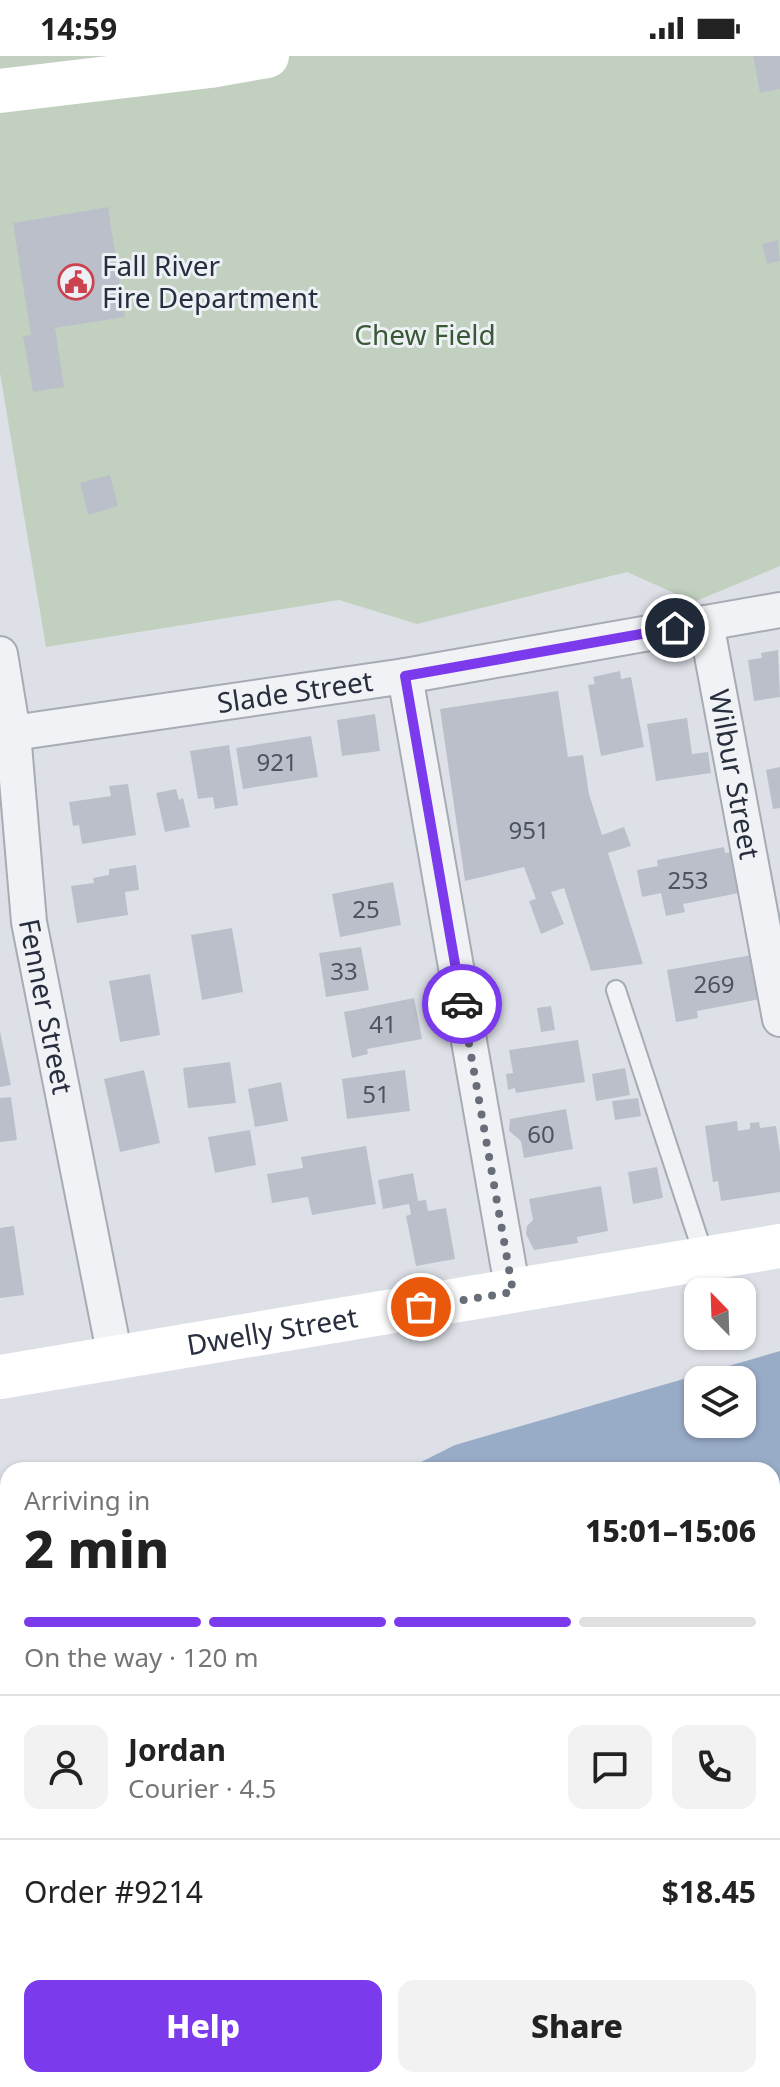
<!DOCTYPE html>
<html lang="en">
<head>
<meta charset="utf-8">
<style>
  body { margin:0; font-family:"Noto Sans",sans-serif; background:#f2f2f2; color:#222; height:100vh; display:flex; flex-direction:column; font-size:30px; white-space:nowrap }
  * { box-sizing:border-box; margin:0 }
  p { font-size:26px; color:#767676 }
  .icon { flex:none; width:44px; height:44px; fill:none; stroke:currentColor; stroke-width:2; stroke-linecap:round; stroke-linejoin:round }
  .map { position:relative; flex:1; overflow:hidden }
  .panel { position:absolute; left:0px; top:1406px; width:780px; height:626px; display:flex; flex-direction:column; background:#fff; border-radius:24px 24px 0 0; box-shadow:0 2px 6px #0004 }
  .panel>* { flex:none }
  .needle { width:52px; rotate:337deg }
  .tools { position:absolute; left:684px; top:1222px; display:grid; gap:16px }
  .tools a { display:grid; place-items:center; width:72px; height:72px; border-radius:16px; background:#fff; box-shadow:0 2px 6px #0004; font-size:40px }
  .pin { position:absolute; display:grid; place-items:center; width:68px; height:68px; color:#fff; margin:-34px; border:4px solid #fff; border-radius:50%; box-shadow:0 2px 8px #0007 }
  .courier { position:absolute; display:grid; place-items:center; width:80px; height:80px; margin:-40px; border:6px solid #7c3aed; border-radius:50%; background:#fff; color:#222; box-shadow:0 2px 10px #0007 }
  .headline em { font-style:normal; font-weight:800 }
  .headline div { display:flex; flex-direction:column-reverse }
  .headline { display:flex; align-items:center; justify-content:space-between; height:136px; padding:0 24px }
  h1 { font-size:52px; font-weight:800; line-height:60px }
  .bar { display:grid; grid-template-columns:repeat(4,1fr); gap:12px 8px; align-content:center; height:96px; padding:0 24px }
  .bar i { height:10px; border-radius:6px; background:#e0e0e0 }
  .bar .active { background:#7c3aed }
  .bar p { grid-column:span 4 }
  .line { display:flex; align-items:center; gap:20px; padding:0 24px; border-top:2px solid #e0e0e0 }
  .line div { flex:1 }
  .round { display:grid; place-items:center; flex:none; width:84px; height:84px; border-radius:16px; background:#f2f2f2 }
  .primary-button { display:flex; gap:16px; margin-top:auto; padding:16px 24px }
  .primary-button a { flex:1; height:92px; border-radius:16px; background:#7c3aed; color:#fff; font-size:32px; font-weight:800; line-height:92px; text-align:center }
  .primary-button a+a { background:#f2f2f2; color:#222 }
  .status { display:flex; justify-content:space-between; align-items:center; height:56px; padding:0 40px; background:#fff; direction:ltr }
  .status svg { height:22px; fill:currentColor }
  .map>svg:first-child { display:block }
</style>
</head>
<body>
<div class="status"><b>14:59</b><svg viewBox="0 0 49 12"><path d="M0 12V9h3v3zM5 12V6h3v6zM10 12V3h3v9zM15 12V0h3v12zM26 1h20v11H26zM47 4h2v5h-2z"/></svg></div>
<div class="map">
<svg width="780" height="2031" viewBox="0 0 780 2031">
  <rect width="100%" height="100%" fill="#dde1e7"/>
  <path fill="#c2d1bf" d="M0,0H780V510L694,546L627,516L417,568L339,544L46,591L0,317Z"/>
  <path fill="#98acc7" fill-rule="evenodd" d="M780,1295V2031H234L236,2024H772V1414H405L455,1389ZM698,1324H742V1368H698Z"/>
  <path fill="#bbbfca" d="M753,0H780V33L760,37Z
    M108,151L125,261L55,272L64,331L33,336L23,280L31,279L13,167Z
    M778,184L780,205L767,208L762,188Z
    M110,419L118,450L88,459L80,427Z
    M778,594L780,641L754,645L748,604L762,602L761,597Z
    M620,615L621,623L631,621L644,691L601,700L588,629L595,628L593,621Z
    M558,635L568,701L583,699L589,738L602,779L624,771L631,790L608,797L643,908L591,915L564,832L551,836L564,868L541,878L529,845L536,843L524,811L465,825L440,653Z
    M375,658L380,695L342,700L337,664Z
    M687,662L692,698L708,696L711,717L656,725L647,668Z
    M311,680L318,721L243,733L236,692Z
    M229,689L238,749L215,753L213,741L198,743L190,695Z
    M780,711V752L773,753L766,714Z
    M128,728L136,779L82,788L79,769L73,770L69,746L111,740L109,730Z
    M176,733L179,744L183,742L190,771L165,776L156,737Z
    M724,791L725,797L731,796L739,837L683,848L685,856L666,860L661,837L642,841L637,814L658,810L657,804Z
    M136,809L139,834L125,836L128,859L77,867L71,830L94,827L93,822L109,819V813Z
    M393,826L401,869L340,881L332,838Z
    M232,872L243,936L202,944L191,879Z
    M361,891L369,934L326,941L319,897Z
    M752,899L760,943L697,955L698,962L676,966L667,914Z
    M150,918L160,979L120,986L109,925Z
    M414,942L422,983L367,993L368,998L352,1002L344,956Z
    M551,950L555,974L541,976L537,952Z
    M0,975L11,1029L0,1031Z
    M578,984L585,1026L516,1037L515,1032L508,1034L506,1018L513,1017L509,994Z
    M230,1006L236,1047L188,1052L183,1012Z
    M625,1012L630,1039L596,1045L592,1018Z
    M144,1014L160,1087L120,1096L104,1023Z
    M405,1014L410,1055L347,1063L342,1023Z
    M281,1026L288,1065L255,1071L248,1033Z
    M11,1041L17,1084L0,1086V1042Z
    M638,1042L641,1060L615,1064L612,1045Z
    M566,1053L573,1093L524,1102L521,1085L509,1075L510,1063Z
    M737,1065L738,1075L750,1073V1067L759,1066L760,1072L776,1070L780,1097V1136L721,1145L718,1125L713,1126L705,1070Z
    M250,1074L256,1109L215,1117L208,1081Z
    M366,1090L376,1148L312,1159L308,1141L272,1147L267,1118L303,1112L301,1101Z
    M657,1111L663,1142L633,1148L628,1116Z
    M413,1117L418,1145L426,1144L428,1155L446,1152L455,1203L416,1210L406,1160L411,1158L409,1148L383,1153L378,1124Z
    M601,1130L608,1175L577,1181L578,1187L534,1194L526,1178L527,1170L533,1164L529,1143Z
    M14,1170L24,1239L0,1242V1172Z"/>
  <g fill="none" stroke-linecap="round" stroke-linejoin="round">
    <defs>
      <path id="service" d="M616,934L705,1203
        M0,1636L7,1635L8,1643
        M0,1994L8,1993
        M70,2024L71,2031"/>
      <g id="minor">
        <path id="s1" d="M706,567L780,963"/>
        <path id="s2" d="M0,598L13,677L29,866L115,1301"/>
        <path d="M405,620L513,1236"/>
        <path id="s3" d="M0,679L405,620L780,554"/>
      </g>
    </defs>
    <use href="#service" stroke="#a6abb4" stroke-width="22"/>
    <use href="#minor" stroke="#a6abb4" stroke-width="38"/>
    <use href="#service" stroke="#f0f2f5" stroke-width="18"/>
    <use href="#minor" stroke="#f0f2f5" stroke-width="34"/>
    <g stroke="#fff" stroke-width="44">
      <path d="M0,35L210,10L267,0"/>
      <path id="s4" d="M0,1321L780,1190"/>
    </g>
  </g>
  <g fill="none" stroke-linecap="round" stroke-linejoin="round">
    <path stroke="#676d79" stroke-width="8" stroke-dasharray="0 14.4" d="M421,1251L513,1236L462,948"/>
    <path stroke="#7c3aed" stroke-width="10" d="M462,948L405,620L675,572"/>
  </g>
  <defs>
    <symbol id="civic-ring" viewBox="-11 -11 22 22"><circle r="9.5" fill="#edf0f5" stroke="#cc424e" stroke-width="1.5"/><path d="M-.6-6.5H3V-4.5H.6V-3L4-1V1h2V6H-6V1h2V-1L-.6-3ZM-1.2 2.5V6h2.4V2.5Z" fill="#cc424e"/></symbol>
  </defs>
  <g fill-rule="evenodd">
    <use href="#civic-ring" x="56" y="206" width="40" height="40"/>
  </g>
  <g text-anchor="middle" stroke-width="6" stroke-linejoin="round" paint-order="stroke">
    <g font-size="24" fill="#4c5261">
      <text x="277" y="715">921</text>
      <text x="529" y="783">951</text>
      <text x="688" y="833">253</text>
      <text x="366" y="862">25</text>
      <text x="344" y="924">33</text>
      <text x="714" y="937">269</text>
      <text x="383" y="977">41</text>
      <text x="376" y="1047">51</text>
      <text x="541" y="1087">60</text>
    </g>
    <g font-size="28" fill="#272e3e" stroke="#edf0f5" text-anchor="start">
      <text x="102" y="220">Fall River<tspan x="102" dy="32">Fire Department</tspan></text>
    </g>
    <g font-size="28" fill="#395934" stroke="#edf0f5">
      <text x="425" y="289">Chew Field</text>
    </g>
    <g font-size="28" fill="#272e3e" stroke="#edf0f5">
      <text dy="10" stroke="none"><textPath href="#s3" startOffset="298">Slade Street</textPath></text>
      <text dy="10" stroke="none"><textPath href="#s1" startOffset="154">Wilbur Street</textPath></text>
      <text dy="10" stroke="none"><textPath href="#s2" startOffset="356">Fenner Street</textPath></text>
      <text dy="10" stroke="none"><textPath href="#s4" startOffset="276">Dwelly Street</textPath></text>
    </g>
  </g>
</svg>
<div class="tools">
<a><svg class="needle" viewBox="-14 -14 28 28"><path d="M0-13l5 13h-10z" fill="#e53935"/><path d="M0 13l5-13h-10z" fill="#767676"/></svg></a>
<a><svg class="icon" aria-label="layers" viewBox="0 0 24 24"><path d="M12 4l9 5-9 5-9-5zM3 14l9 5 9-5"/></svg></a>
</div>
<div class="pin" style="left:421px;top:1251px;background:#ea580c"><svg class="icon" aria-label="bag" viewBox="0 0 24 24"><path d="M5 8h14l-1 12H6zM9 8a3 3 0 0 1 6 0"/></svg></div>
<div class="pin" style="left:675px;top:572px;background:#1f2937"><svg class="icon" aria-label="home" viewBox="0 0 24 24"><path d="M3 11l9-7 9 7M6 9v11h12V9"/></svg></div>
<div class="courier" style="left:462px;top:948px"><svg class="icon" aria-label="car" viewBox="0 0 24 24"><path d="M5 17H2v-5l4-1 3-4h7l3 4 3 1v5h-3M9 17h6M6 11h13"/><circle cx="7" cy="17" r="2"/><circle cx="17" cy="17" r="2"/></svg></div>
<section class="panel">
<div class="headline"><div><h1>2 min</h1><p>Arriving in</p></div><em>15:01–15:06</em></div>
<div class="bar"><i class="active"></i><i class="active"></i><i class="active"></i><i></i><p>On the way · 120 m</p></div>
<div class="line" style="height:144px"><a class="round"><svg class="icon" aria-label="person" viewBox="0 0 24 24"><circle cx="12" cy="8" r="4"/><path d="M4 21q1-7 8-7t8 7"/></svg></a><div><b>Jordan</b><p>Courier · 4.5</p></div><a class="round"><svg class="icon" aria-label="chat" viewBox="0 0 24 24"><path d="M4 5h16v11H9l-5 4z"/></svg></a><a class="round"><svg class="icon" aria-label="phone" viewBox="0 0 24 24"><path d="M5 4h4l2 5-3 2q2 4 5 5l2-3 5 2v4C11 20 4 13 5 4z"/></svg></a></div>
<div class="line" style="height:104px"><div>Order #9214</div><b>$18.45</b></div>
<div class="primary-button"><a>Help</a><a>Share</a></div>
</section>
</div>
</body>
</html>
